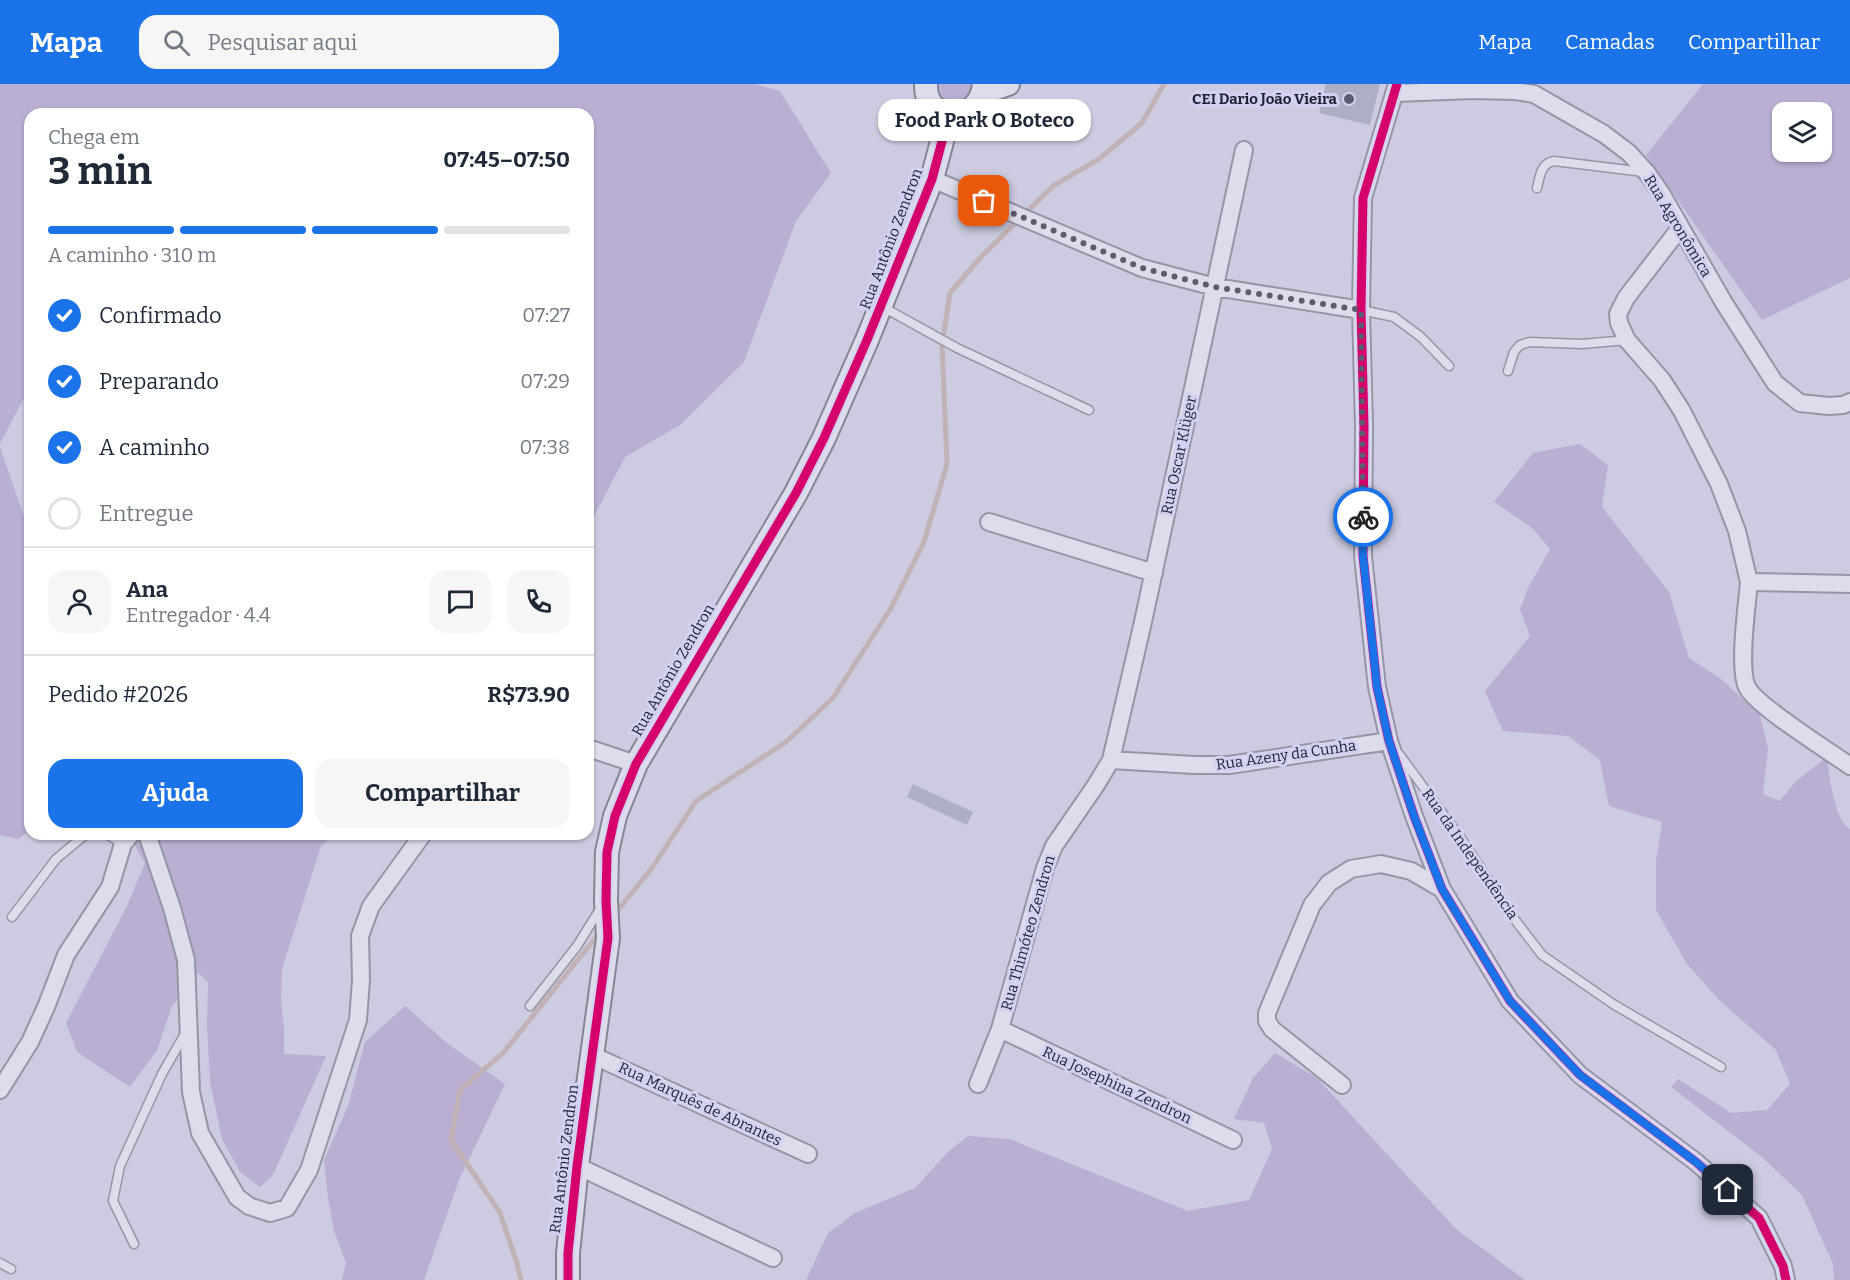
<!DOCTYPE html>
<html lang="pt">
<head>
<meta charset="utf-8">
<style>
  body { margin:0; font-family:Bitter,serif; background:#f6f6f7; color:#1f2937; height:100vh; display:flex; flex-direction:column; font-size:22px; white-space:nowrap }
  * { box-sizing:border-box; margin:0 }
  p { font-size:20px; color:#747a83 }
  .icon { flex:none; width:33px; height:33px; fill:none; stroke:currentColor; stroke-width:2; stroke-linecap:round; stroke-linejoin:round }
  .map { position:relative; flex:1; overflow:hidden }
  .side { position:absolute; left:24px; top:24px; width:570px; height:732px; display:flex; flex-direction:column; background:#fff; border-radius:18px; box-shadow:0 2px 4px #0004 }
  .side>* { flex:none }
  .fabs { position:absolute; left:1772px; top:18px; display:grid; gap:12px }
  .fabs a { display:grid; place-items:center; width:60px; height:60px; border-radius:12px; background:#fff; box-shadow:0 2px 4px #0004; font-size:30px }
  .pin { position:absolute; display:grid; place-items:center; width:51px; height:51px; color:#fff; margin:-26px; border-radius:12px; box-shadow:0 3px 9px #0006 }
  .courier { position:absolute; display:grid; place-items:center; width:60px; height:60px; margin:-30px; border:4px solid #1a73e8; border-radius:50%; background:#fff; color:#222; box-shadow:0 2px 8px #0007 }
  .bubble { position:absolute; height:42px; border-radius:18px; background:#fff; box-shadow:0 2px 4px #0004; font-size:20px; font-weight:700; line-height:42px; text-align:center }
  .summary em { font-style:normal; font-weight:700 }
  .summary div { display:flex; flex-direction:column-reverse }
  .summary { display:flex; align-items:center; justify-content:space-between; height:102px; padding:0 24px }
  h1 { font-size:39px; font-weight:700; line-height:45px }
  .bar { display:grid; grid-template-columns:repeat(4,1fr); gap:9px 6px; align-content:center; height:72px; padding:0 24px }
  .bar i { height:8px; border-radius:4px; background:#e0e1e3 }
  .bar .selected { background:#1a73e8 }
  .bar p { grid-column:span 4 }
  .line { display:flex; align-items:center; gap:15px; padding:0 24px; border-top:2px solid #e0e1e3 }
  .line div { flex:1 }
  .round { display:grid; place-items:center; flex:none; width:63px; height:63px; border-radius:18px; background:#f6f6f7 }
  ol { padding:0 24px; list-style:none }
  li { display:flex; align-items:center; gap:18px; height:66px }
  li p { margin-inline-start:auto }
  li .icon { padding:6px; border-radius:50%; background:#1a73e8; color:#fff; stroke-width:4 }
  li:last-child { color:#747a83 }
  li i { width:33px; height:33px; border:3px solid #e0e1e3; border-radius:50% }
  .button { display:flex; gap:12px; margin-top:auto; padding:12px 24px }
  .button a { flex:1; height:69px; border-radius:18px; background:#1a73e8; color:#fff; font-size:24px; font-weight:700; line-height:69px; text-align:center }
  .button a+a { background:#f6f6f7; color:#1f2937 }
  header { display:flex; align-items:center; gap:36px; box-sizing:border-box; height:84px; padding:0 30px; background:#1a73e8; color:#fff }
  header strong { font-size:28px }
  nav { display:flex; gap:33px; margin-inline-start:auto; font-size:21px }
  .search { width:420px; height:54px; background:#f6f6f7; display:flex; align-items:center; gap:15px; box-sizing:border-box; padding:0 21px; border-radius:18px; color:#747a83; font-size:22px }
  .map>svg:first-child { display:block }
</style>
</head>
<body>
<header>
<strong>Mapa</strong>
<div class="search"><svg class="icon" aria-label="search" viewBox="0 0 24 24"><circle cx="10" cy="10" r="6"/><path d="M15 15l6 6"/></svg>Pesquisar aqui</div>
<nav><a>Mapa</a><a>Camadas</a><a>Compartilhar</a></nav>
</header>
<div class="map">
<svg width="1850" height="1196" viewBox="0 0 1850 1196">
  <rect width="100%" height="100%" fill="#cccbe1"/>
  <path fill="#bbaed3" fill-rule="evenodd" d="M0,0H754L780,7L831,89L796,137L744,278L680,341L625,373L588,444V30H30V302L0,360Z
    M936,0H974L973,7L961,20C945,20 940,15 936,0Z
    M1703,0H1850V194L1762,236L1646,71ZM1782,28H1821V68H1782Z
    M1580,360L1608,381L1602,423L1669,508L1689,574L1720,594L1760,631L1768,665L1763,710L1780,717L1795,698L1827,673C1829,691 1834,735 1850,745V1196H1834L1833,1180L1802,1111L1763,1074L1671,1003L1678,995L1731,1029L1767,1026L1790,1000L1776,966L1719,916L1687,880L1656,826V776L1662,738L1609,722L1600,676L1568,652L1503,647L1485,607L1530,552L1520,525L1528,504L1550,465L1532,444L1494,418L1533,369Z
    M0,363L30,450V746L19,755L0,751Z
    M128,750H334L321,762L282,885L281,918L284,943V970L326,972L273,1091L260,1103L240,1088L222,1055L210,998L207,941L208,899L199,889L172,922L157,966L130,1003L77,968L66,939L127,822L145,779Z
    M405,922L448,960L505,1000L459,1096L424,1196H342L346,1179L334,1147L328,1114L324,1076L348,1022L365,958Z
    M1275,969L1317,994L1456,1145L1525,1196H806L828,1149L855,1129L915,1104L948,1068L968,1052L1009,1055L1188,1127L1249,1116L1272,1065L1264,1039L1234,1035L1253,994Z"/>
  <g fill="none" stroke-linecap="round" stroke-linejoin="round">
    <path stroke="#c2b1b6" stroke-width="5" d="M614,831L652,784L696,717L786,658L833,614L891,524L924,458L947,380L942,261L950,209L980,174L1053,102L1099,75L1142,39L1164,0
      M521,1196L516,1176L500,1129L451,1056L460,1006L503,969L601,847"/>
  </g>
  <path fill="#adb0c4" d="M1326,0H1380L1370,41L1319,29Z
    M913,700L973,728L967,741L907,713Z"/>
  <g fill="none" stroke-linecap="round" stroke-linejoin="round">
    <defs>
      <path id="lane" d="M1537,104C1540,92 1541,79 1554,77L1644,88
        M881,222L957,264L1089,326
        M1361,226L1394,233L1421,253L1449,282
        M1508,287L1514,268L1520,261L1530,258L1582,260L1627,256
        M1399,670L1463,757L1512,832L1542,871L1613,920L1721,983
        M107,750L123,760
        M12,833L56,775L86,750
        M530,922L577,862L600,825
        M134,1160L113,1117L120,1082L162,990L186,948
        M0,1179L11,1185"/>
      <path id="street" d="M1397,0L1363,114L1361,226L1364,341L1363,472L1377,603L1389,657L1414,732L1442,805L1510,917L1580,991L1696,1078L1759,1134L1783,1182L1786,1196
        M1395,9L1473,6L1515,7L1534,10L1604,50L1629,69L1647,89L1661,109L1724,219L1775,299L1800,319L1829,322L1843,321L1850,318
        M932,95L1142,184L1215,203L1361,226
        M1680,144L1626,214L1618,230L1619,239L1627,256L1662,296L1682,327L1719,400L1737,447L1749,498L1850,500
        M989,438L1154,489
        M1749,498C1747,521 1738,584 1747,603C1756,622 1829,667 1850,682
        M588,664L636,680
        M1111,676L1194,681H1229L1389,657
        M147,750L172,824L186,876L191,1008L200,1049L237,1113L249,1122L270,1129L287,1124L309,1086L358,936L361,896L360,852L371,822L423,750
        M1000,945L1233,1056
        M592,971L808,1070
        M978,1000L1000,945L1045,784L1054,762L1096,701L1111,676L1143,538L1244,66
        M1342,1001L1272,945L1267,937V929L1312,821L1329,799L1351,785L1381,780L1411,787L1442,805
        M0,1006L30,958L46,923L66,871L110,803L123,760L131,750
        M577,1082L773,1174"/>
      <path id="secondary" d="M926,0C924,40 980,42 984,0
        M983,9L1008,0
        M568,1196V1169L577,1082L608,854L606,817L607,768L615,732L636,680L796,409L824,354L867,256L932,95L949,31"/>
    </defs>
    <use href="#lane" stroke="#9595a6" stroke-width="11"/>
    <use href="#street" stroke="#9595a6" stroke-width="20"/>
    <use href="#secondary" stroke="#848596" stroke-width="26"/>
    <use href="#lane" stroke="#dddcea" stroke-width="8"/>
    <use href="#street" stroke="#dddcea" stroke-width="16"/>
    <use href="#secondary" stroke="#dddcea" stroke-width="22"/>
    <defs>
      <path id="cycleway" d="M1397,0L1363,114L1361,226L1364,341L1363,472L1377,603L1389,657L1414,732L1442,805L1510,917L1580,991L1696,1078L1759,1134L1783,1182L1786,1196
        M568,1196V1169L577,1082L608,854L606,817L607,768L615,732L636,680L796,409L824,354L867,256L932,95L949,31"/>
    </defs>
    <use href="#cycleway" stroke="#d3d1f2" stroke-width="13"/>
    <use href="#cycleway" stroke="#d6006c" stroke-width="9"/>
  </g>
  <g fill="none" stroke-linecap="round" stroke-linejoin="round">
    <path stroke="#5b5c70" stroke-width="6" stroke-dasharray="0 10.8" d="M984,117L1142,184L1215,203L1361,226L1363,433"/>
    <path stroke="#1a73e8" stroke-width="8" d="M1363,433V472L1377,603L1389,657L1414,732L1442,805L1510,917L1580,991L1696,1078L1728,1106"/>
  </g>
  <circle fill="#5b5c70" stroke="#d3d1f2" stroke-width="2" cx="1349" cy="15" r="6"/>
  <g text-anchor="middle" stroke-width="6" stroke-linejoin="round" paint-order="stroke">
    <g font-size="15" font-weight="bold" fill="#1e2133" stroke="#d3d1f2" text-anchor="end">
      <text x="1337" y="20">CEI Dario João Vieira</text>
    </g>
    <g font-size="15" fill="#1e2133" stroke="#d3d1f2">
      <text transform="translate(1678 142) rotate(59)" y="5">Rua Agronômica</text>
      <text transform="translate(891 155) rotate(-69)" y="5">Rua Antônio Zendron</text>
      <text transform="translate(1179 371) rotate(-78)" y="5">Rua Oscar Klüger</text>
      <text transform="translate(673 586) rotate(-60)" y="5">Rua Antônio Zendron</text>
      <text transform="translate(1286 671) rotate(-8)" y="5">Rua Azeny da Cunha</text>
      <text transform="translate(1470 770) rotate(55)" y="5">Rua da Independência</text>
      <text transform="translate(1028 849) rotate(-74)" y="5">Rua Thimóteo Zendron</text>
      <text transform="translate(1117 1001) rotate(25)" y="5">Rua Josephina Zendron</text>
      <text transform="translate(700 1020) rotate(25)" y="5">Rua Marquês de Abrantes</text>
      <text transform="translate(564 1075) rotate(-83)" y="5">Rua Antônio Zendron</text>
    </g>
  </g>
</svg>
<div class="fabs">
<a><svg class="icon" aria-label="layers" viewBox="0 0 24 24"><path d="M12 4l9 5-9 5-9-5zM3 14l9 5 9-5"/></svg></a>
</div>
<div class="pin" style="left:984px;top:117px;background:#ea580c"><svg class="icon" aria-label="bag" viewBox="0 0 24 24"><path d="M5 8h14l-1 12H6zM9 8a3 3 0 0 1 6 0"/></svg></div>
<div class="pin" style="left:1728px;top:1106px;background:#1f2937"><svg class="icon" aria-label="home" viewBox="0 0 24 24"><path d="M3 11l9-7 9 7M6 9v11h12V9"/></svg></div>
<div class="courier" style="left:1363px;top:433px"><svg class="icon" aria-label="bike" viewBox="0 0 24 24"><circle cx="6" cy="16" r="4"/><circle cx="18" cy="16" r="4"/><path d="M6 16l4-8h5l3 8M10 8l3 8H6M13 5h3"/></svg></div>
<div class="bubble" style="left:878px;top:15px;width:213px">Food Park O Boteco</div>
<section class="side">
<div class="summary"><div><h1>3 min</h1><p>Chega em</p></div><em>07:45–07:50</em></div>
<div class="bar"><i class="selected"></i><i class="selected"></i><i class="selected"></i><i></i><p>A caminho · 310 m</p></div>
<ol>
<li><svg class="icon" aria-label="check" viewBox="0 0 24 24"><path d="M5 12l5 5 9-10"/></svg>Confirmado<p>07:27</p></li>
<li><svg class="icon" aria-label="check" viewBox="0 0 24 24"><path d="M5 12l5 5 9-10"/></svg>Preparando<p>07:29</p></li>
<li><svg class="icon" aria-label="check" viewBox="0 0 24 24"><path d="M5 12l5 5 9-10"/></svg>A caminho<p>07:38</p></li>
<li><i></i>Entregue</li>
</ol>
<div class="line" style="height:108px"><a class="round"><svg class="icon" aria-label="person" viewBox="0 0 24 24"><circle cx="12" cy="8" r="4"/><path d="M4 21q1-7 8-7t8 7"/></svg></a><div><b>Ana</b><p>Entregador · 4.4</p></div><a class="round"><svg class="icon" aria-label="chat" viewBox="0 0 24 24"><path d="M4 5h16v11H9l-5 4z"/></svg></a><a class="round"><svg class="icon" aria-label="phone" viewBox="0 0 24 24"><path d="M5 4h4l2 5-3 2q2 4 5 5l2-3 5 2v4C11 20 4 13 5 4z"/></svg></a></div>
<div class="line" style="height:78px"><div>Pedido #2026</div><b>R$73.90</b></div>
<div class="button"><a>Ajuda</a><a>Compartilhar</a></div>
</section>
</div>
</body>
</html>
